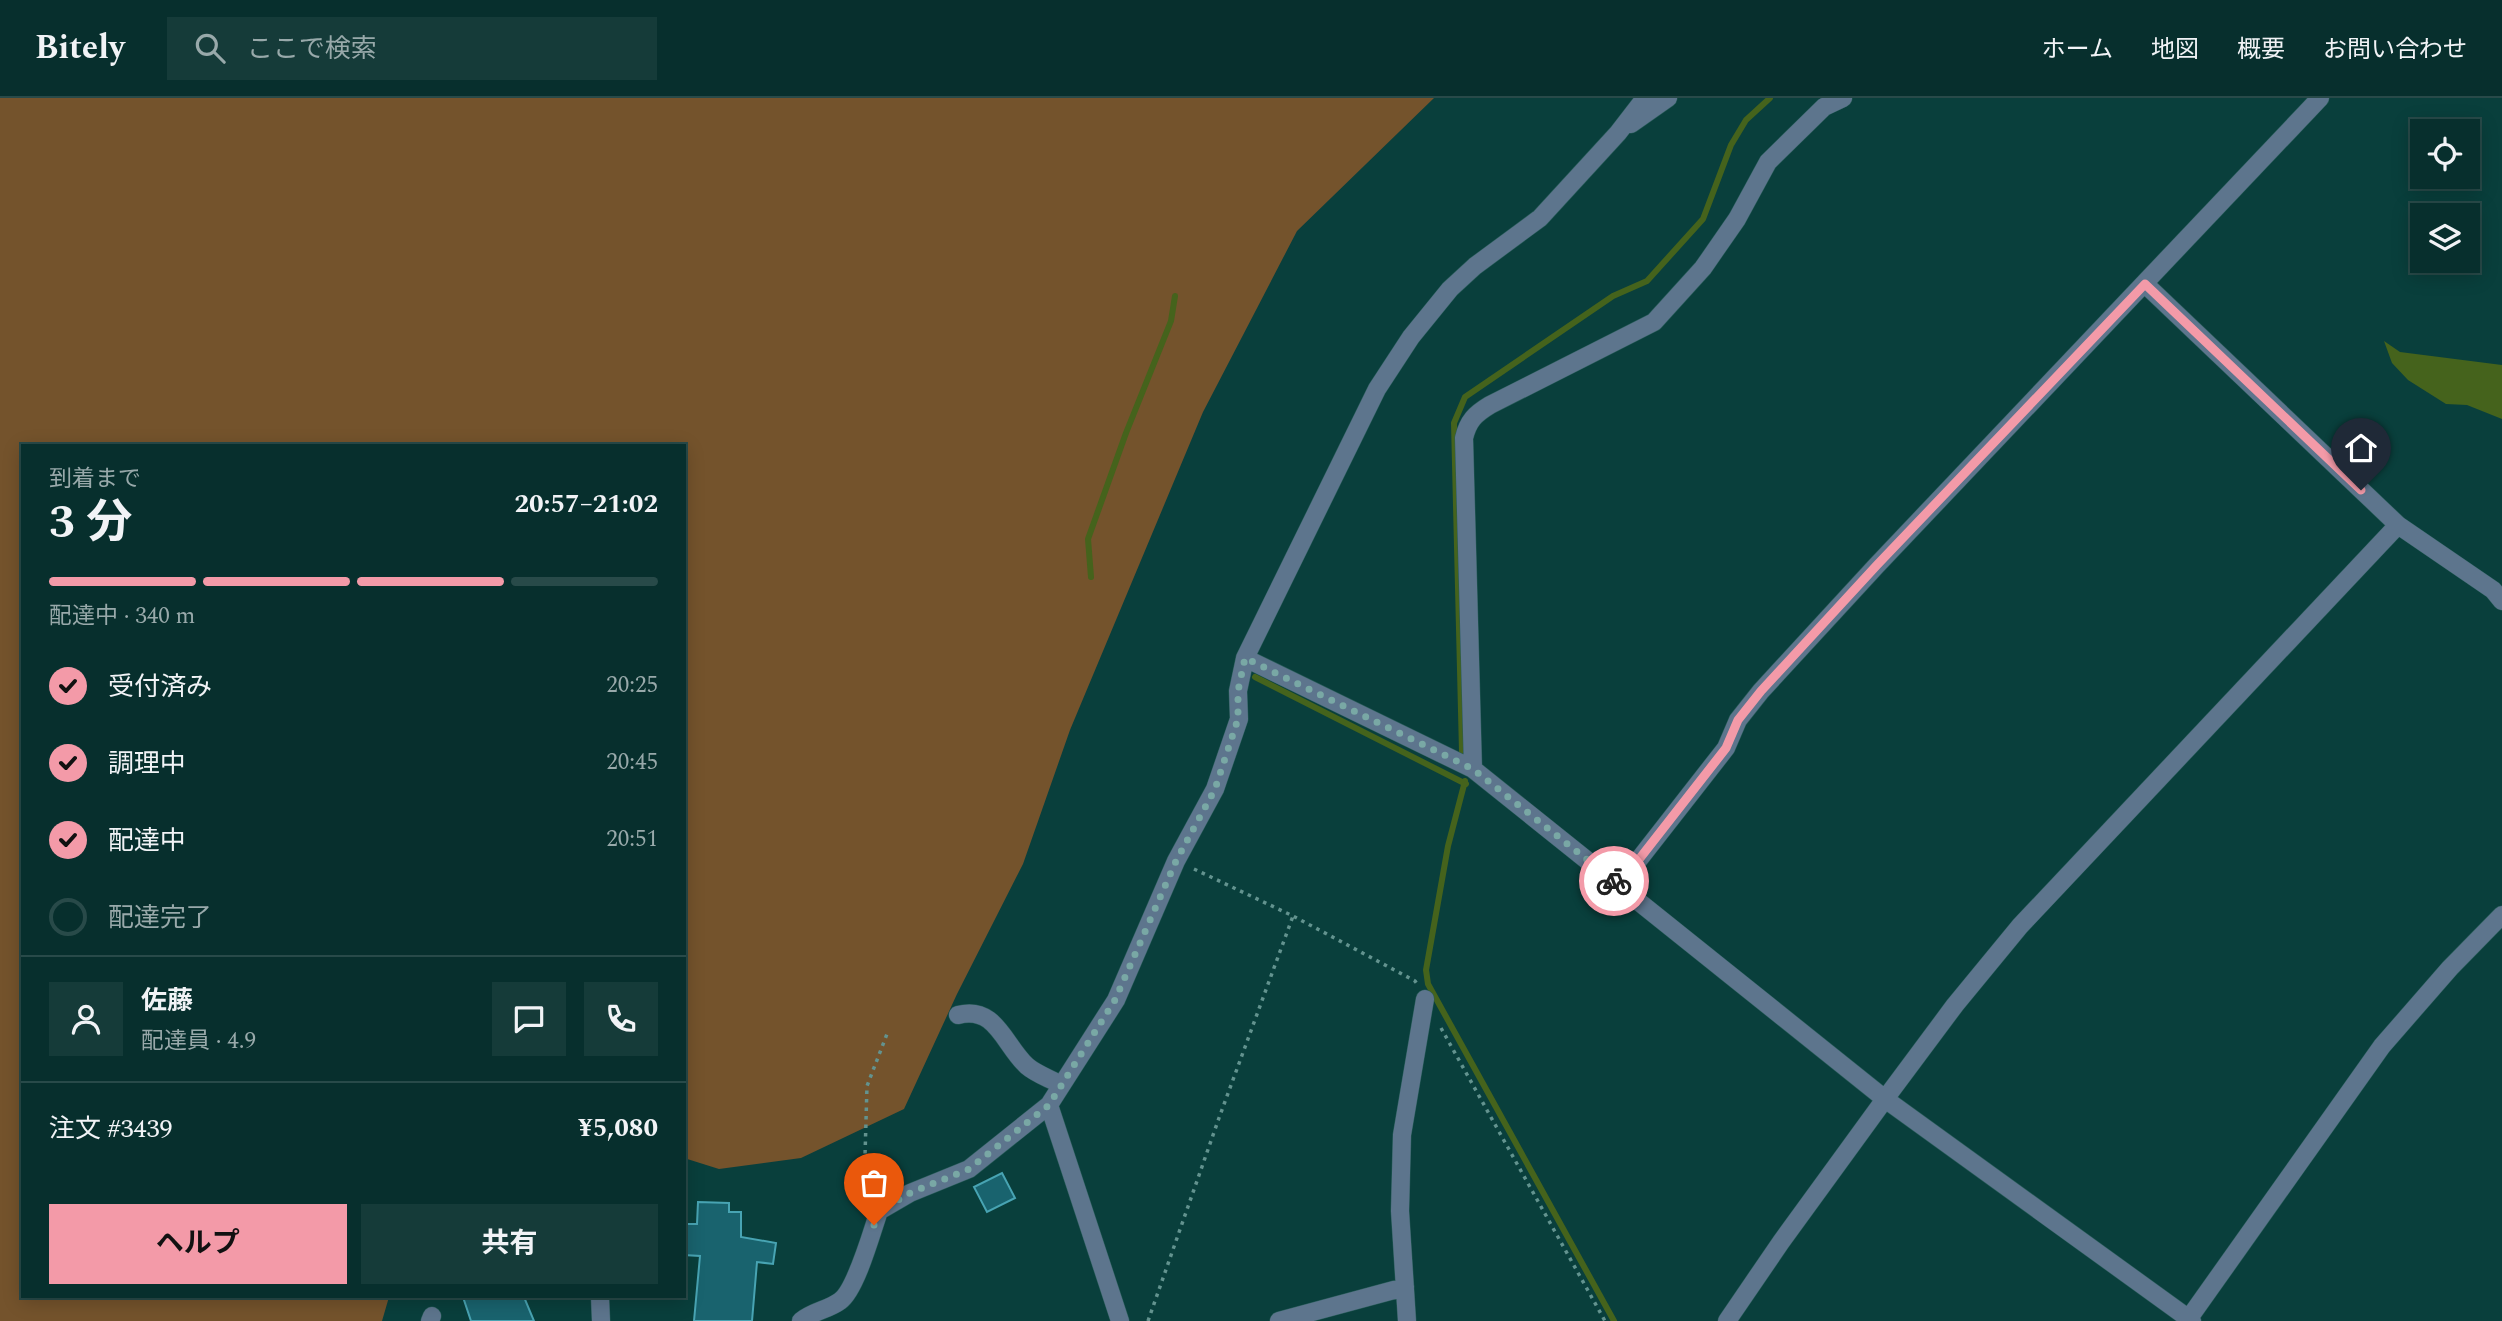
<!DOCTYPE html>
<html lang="ja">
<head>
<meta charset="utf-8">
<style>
  body { margin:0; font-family:Spectral,"Noto Sans JP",serif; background:#153b39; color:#f1f3f6; height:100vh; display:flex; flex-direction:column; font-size:26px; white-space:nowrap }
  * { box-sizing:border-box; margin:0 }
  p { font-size:23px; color:#98a9aa }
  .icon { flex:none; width:38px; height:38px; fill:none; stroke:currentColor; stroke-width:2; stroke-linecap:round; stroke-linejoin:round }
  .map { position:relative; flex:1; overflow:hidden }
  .details { position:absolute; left:21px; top:346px; width:665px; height:854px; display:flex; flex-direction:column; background:#072f2d; border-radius:0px; box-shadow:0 4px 18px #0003,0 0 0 2px #284a49 }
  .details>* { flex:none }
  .tools { position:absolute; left:2410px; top:21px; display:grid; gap:14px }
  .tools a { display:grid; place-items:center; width:70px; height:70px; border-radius:0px; background:#072f2d; box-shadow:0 4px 18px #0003,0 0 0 2px #284a49; font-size:35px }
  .pin { position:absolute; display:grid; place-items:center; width:60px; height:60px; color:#fff; margin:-72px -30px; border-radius:50% 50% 50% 0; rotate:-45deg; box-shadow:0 0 7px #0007 }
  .pin .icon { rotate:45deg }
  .courier { position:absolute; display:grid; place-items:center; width:70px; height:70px; margin:-35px; border:5px solid #f39aa8; border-radius:50%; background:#fff; color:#222; box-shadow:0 2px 9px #0007 }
  .overview em { font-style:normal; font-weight:700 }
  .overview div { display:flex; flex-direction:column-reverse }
  .overview { display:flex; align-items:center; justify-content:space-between; height:119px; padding:0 28px }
  h1 { font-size:46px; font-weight:700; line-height:52px }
  .bar { display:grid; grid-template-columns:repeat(4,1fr); gap:10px 7px; align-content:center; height:84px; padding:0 28px }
  .bar i { height:9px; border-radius:5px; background:#284a49 }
  .bar .selected { background:#f39aa8 }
  .bar p { grid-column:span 4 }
  .line { display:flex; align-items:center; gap:18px; padding:0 28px; border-top:2px solid #284a49 }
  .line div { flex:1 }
  .round { display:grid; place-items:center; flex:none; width:74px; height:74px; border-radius:0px; background:#153b39 }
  ol { padding:0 28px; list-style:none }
  li { display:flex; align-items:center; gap:21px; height:77px }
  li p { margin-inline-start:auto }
  li .icon { padding:7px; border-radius:50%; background:#f39aa8; color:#111; stroke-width:4 }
  li:last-child { color:#98a9aa }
  li i { width:38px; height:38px; border:4px solid #284a49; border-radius:50% }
  .button { display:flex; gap:14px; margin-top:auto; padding:14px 28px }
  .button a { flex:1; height:80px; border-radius:0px; background:#f39aa8; color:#111; font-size:28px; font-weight:700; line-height:80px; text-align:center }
  .button a+a { background:#153b39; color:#f1f3f6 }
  header { display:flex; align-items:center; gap:42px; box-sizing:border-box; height:98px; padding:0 35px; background:#072f2d; border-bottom:2px solid #284a49 }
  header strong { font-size:33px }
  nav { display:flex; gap:38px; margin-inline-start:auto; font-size:24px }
  .search { width:490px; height:63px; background:#153b39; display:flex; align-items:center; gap:18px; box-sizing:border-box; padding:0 24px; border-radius:0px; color:#98a9aa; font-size:26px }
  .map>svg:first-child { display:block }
</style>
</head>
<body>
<header>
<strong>Bitely</strong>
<div class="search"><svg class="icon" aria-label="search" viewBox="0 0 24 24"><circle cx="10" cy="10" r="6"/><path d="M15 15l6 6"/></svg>ここで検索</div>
<nav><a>ホーム</a><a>地図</a><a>概要</a><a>お問い合わせ</a></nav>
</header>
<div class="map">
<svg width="2502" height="1223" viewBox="0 0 2502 1223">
  <rect width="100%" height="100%" fill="#093f3c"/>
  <path fill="#74532c" d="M0,0H1434L1297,133L1203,314L1070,632L1023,766L957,896L904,1011L801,1060L719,1071L684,1060V348H23V1199H389L382,1223H0Z"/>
  <path fill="#45631c" d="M2384,243L2400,254L2502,267V321L2467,307L2446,306L2408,282L2392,265Z"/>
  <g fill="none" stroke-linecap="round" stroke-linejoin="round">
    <path stroke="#45631c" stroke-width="6" d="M1091,479L1088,441L1126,335L1171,223L1175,198
      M1255,579L1466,686
      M1462,654L1454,325L1465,299L1613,198L1647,183L1703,121L1731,47L1746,22L1770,0
      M1465,683L1448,748L1426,872L1428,886L1614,1223"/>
  </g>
  <path fill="#19636e" stroke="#48a4b3" stroke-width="2" d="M1002,1075L1015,1100L987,1114L974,1089Z
    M698,1104L729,1105V1114H741V1139L776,1145L773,1166L757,1164L752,1223H694L700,1158L684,1157V1126H697Z
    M463,1199H524L534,1223H471Z"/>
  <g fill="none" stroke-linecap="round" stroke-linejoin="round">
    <defs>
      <path id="minor" d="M1631,26L1668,0
        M2145,186L2398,427L2493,492L2502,503
        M1245,560L1473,671L1885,1001L2192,1223
        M1473,671L1464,340C1468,323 1475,316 1490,307L1654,224L1703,170L1737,121L1768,64L1824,9L1843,0
        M1619,787L1726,650L1738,622L1761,593L1877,467L2320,0
        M958,917C996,907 1004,947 1027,968C1036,976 1051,981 1061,987
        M1049,1007L1120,1223
        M600,1199L601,1223
        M430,1223L432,1218
        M801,1223C813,1213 828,1212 840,1203C856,1192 872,1133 879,1113L910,1095L969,1071L1049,1007L1116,902L1176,763L1215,691L1239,621L1238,593L1245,560L1377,291L1411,239L1450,191L1475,168L1540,120L1618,35L1645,0
        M1279,1223L1405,1189
        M1407,1223L1400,1113L1402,1037L1425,901
        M1727,1223L1781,1144L1885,1001L1955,907L2020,828L2398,427
        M2187,1223L2382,948L2450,870L2502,817"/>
    </defs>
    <use href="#minor" stroke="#285c59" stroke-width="19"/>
    <path stroke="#63938f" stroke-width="3.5" stroke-dasharray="3.5 5" stroke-linecap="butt" d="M1194,771L1293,818L1415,883L1417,886
      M1441,930L1605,1223
      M867,1097L864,1093L867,988L887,936
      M1148,1223L1219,1020L1293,818"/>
    <use href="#minor" stroke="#5d758d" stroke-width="18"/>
  </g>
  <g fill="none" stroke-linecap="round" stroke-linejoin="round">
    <path stroke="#79a8a5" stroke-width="7" stroke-dasharray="0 12.6" d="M874,1127L879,1113L910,1095L969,1071L1049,1007L1115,902L1176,763L1215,691L1238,621V593L1245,560L1473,671L1614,783"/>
    <path stroke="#f39aa8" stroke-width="9" d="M1614,783L1619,787L1726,650L1738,622L1761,593L1877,467L2145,186L2361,392"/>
  </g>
</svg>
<div class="tools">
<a><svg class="icon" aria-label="locate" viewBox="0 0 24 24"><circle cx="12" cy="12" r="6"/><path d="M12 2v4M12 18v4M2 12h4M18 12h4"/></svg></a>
<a><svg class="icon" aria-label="layers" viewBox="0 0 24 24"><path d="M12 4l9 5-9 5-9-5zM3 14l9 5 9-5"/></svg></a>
</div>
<div class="pin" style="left:874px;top:1127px;background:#ea580c"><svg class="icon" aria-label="bag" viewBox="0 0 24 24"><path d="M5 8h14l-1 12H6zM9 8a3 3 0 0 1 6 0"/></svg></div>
<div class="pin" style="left:2361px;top:392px;background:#1f2937"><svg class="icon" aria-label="home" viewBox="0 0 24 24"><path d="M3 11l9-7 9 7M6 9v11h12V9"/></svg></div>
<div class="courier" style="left:1614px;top:783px"><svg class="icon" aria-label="bike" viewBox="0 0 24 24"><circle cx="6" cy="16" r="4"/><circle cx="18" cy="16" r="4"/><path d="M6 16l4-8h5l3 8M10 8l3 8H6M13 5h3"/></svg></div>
<section class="details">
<div class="overview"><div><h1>3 分</h1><p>到着まで</p></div><em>20:57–21:02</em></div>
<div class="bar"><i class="selected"></i><i class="selected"></i><i class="selected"></i><i></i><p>配達中 · 340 m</p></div>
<ol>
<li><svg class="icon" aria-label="check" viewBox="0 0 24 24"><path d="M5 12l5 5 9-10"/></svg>受付済み<p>20:25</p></li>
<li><svg class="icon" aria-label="check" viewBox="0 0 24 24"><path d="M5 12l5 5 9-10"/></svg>調理中<p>20:45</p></li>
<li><svg class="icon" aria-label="check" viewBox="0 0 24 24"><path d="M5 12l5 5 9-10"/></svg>配達中<p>20:51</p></li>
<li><i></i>配達完了</li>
</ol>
<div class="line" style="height:126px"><a class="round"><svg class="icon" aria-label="person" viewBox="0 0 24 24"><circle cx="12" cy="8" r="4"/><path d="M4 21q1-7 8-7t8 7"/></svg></a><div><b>佐藤</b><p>配達員 · 4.9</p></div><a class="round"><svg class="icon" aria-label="chat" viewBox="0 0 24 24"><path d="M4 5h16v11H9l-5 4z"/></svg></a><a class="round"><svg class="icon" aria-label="phone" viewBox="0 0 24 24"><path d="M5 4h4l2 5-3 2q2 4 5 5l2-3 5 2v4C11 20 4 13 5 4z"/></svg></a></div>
<div class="line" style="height:91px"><div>注文 #3439</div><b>¥5,080</b></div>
<div class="button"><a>ヘルプ</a><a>共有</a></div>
</section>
</div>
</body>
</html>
